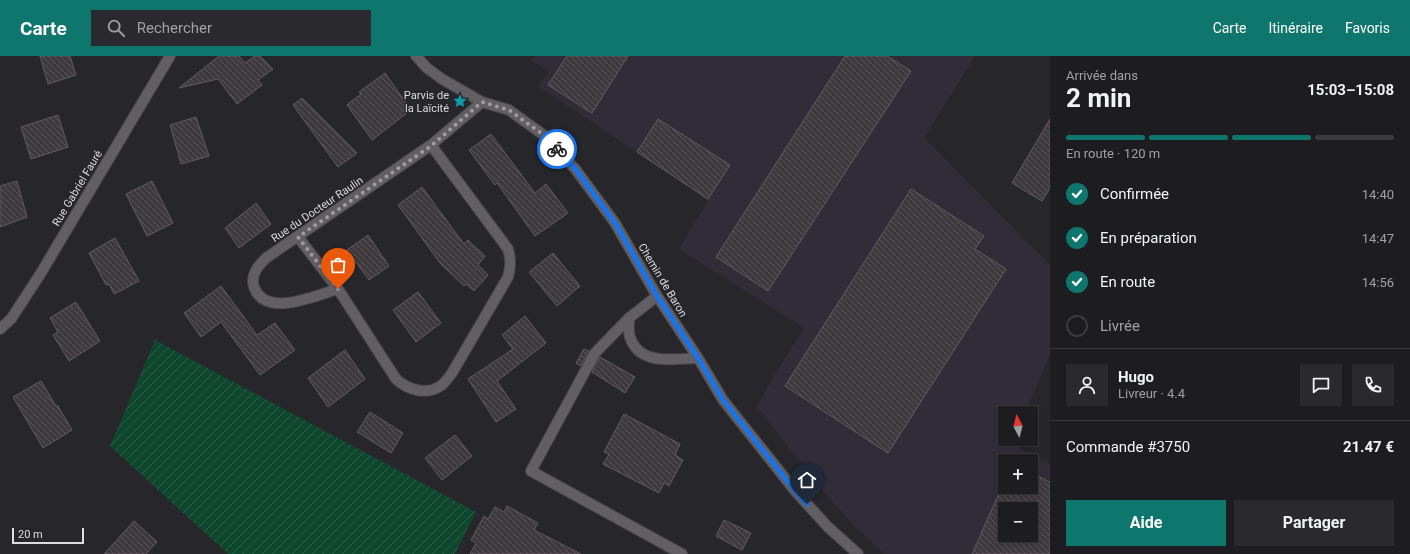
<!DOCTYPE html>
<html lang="fr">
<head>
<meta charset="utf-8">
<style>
  body { margin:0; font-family:Roboto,sans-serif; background:#2a292d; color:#f1f3f6; height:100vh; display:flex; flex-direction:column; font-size:15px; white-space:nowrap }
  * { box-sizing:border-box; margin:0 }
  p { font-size:13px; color:#a0a1a5 }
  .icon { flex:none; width:22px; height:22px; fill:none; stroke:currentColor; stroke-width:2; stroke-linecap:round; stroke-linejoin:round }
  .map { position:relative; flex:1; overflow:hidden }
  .panel { display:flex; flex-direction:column; background:#1d1c20; width:360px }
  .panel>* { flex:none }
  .needle { width:26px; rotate:353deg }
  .tools { position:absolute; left:998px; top:350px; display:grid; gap:8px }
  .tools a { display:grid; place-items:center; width:40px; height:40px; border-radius:0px; background:#1d1c20; box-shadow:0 2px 6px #0003,0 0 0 1px #3b3a3e; font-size:20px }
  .scale { position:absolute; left:12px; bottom:10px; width:72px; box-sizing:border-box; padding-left:4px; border:2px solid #dddcdf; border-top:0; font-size:11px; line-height:14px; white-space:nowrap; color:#dddcdf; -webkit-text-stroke:3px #27262a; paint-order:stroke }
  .pin { position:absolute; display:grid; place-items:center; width:34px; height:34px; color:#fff; margin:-41px -17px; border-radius:50% 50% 50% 0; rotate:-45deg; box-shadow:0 0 4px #0007 }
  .pin .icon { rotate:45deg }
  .courier { position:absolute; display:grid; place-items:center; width:40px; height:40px; margin:-20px; border:3px solid #1a73e8; border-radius:50%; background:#fff; color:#222; box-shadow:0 1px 5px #0007 }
  .summary em { font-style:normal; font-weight:700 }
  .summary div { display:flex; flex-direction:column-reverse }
  .summary { display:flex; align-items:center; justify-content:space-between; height:68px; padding:0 16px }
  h1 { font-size:26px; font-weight:700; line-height:30px }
  .bar { display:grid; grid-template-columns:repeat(4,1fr); gap:6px 4px; align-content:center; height:48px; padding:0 16px }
  .bar i { height:5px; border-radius:3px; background:#3b3a3e }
  .bar .active { background:#0f766e }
  .bar p { grid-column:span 4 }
  .line { display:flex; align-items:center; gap:10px; padding:0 16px; border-top:1px solid #3b3a3e }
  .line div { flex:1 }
  .round { display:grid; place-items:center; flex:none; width:42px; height:42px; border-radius:0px; background:#2a292d }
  ol { padding:0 16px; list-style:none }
  li { display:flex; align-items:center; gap:12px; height:44px }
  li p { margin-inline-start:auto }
  li .icon { padding:4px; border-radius:50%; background:#0f766e; color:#fff; stroke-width:4 }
  li:last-child { color:#a0a1a5 }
  li i { width:22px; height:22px; border:2px solid #3b3a3e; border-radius:50% }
  .action { display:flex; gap:8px; margin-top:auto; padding:8px 16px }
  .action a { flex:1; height:46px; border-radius:0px; background:#0f766e; color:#fff; font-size:16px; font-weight:700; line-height:46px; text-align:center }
  .action a+a { background:#2a292d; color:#f1f3f6 }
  header { display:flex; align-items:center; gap:24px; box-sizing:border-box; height:56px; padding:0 20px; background:#0f766e; color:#fff }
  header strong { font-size:19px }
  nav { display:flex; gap:22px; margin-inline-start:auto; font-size:14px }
  .search { width:280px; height:36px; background:#2a292d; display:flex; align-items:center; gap:10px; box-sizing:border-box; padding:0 14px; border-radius:0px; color:#a0a1a5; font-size:15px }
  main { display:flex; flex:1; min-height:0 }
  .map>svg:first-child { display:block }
</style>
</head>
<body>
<header>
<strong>Carte</strong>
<div class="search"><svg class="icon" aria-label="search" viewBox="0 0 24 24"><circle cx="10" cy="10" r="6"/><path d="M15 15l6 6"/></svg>Rechercher</div>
<nav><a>Carte</a><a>Itinéraire</a><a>Favoris</a></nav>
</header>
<main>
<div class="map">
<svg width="1050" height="498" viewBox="0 0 1050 498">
  <defs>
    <pattern id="garden-furrows" width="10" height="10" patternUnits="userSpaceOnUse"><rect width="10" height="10" fill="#0f462e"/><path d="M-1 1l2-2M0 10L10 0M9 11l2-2" fill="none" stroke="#32604c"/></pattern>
    <pattern id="building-back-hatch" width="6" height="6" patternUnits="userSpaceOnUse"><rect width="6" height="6" fill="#3e393c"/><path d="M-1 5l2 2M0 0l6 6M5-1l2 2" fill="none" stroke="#595558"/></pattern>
  </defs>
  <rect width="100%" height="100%" fill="#27262a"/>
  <path fill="#312d38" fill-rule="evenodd" d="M534,0H975L924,82L1050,209V299L1025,357H1005V383H1015L1013,389L1050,408V498H884L852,468L825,437L757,351L772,323L804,272L679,193L708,144L538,30L549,16L531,4ZM1005,405H1031V431H1005ZM1005,453H1031V479H1005Z"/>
  <path fill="url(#garden-furrows)" d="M155,284L476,456L455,498H228L110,390Z"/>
  <path fill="url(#building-back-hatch)" stroke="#615b5e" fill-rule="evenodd" d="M40,0H70L76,19L48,28Z
    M219,0H239L245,7L255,0H260L273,13L258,24L262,29L237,48L218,23L179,32Z
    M567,0H628L592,57L548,29Z
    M845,0H887L911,15L768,235L716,201Z
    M385,17L411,54L372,84L347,49L361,38L359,36Z
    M302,42L357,97L338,111L293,49Z
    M58,59L68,91L31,103L21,71Z
    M196,61L209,100L181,108L170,69Z
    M658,63L730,109L708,143L637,96Z
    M1050,63V132L1042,145L1012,127Z
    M491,78L535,137L546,128L568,157L535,180L497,127L495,129L469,94Z
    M17,125L27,161L0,171V130Z
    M152,125L173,167L147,180L126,138Z
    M422,131L464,188L468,184L485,200L478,209L488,219L474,235L466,228L464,230L440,207L398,149Z
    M911,133L984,180L975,193L1006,213L888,397L785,330Z
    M256,147L271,168L239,192L225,172Z
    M368,179L389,210L369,224L347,194Z
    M115,182L139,225L114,238L109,228L106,229L89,197Z
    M553,197L580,230L557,250L529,216Z
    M221,230L257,279L275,267L295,294L260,319L221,266L201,281L184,257Z
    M418,236L441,267L416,286L393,254Z
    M76,246L100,285L69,305L53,279L58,276L50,262Z
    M525,260L546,287L497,325L516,353L496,366L468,323L513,293L502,279Z
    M584,293L589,295L581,310L576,307Z
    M345,294L365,323L328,351L308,322Z
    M600,301L635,321L625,337L592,316Z
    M41,325L56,350H58L72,374L43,392L13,341Z
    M370,356L403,377L391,397L357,376Z
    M624,358L680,388L675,399L683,404L669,430L664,427L659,437L603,408L609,398L604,396Z
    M455,379L472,400L442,424L425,402Z
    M1031,417L1050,426V498H972L1005,424V431H1031ZM1005,453H1031V479H1005Z
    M507,450L538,467L534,474L581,498H470L476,487L471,484L484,460L488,463L495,451L504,456Z
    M724,464L751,477L742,494L716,480Z
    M134,465L157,486L146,498H104Z"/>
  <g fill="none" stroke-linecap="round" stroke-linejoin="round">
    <defs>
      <path id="minor" d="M416,0L427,12L442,23L482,46L509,54L545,80L576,114L615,167L657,240L698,302L723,344L796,436L828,471L858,498
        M298,181L338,233L396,323C408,334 427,340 442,329C445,326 449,321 452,317L508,221C511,210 511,203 508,193L431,89
        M338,233C317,239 265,263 254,231C250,219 258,210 266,202L431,89L482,46
        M657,240L629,262L595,297L531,415L682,498
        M629,262C629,268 628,276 630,281C639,310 674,303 698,302
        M0,273L11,263L41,217L170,0"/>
    </defs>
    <use href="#minor" stroke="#454448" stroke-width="12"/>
    <use href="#minor" stroke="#615f64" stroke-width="10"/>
  </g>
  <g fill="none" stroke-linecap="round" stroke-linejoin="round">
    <path stroke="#9d9ca0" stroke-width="4" stroke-dasharray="0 7.2" d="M338,233L298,181L431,90L482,46L509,54L545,80L557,93"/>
    <path stroke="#1a73e8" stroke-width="5" d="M557,93L576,114L615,167L657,240L698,302L723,344L796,436L807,448"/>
  </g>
  <defs>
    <symbol id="sight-bare" viewBox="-9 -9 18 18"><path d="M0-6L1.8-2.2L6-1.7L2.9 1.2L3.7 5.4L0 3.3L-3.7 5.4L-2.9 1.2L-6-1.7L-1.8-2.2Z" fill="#0f9aa8" stroke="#27262a" stroke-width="2.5" paint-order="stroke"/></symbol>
  </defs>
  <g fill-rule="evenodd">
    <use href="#sight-bare" x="450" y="35" width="20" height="20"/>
  </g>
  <g text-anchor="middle" stroke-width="3" stroke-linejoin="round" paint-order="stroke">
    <g font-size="11" fill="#dddcdf" stroke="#27262a" text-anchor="end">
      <text x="449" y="43">Parvis de<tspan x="449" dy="13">la Laïcité</tspan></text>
    </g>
    <g font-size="11" fill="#dddcdf" stroke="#27262a">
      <text transform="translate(77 132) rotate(-59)" y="4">Rue Gabriel Fauré</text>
      <text transform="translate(317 153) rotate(-34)" y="4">Rue du Docteur Raulin</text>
      <text transform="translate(663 224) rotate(59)" y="4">Chemin de Baron</text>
    </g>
  </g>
</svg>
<div class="tools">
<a><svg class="needle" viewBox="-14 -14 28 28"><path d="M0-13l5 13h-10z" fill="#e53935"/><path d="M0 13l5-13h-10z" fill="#a0a1a5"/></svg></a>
<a>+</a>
<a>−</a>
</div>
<div class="scale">20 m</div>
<div class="pin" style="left:338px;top:233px;background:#ea580c"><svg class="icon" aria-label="bag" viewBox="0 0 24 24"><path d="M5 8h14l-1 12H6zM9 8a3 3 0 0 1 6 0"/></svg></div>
<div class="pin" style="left:807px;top:448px;background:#1f2937"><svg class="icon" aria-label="home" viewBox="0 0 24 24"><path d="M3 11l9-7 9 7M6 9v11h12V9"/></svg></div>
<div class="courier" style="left:557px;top:93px"><svg class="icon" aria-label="bike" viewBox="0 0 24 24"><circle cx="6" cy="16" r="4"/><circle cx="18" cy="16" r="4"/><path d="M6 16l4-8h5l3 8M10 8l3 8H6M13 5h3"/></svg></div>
</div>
<section class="panel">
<div class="summary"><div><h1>2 min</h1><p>Arrivée dans</p></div><em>15:03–15:08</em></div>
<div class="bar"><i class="active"></i><i class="active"></i><i class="active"></i><i></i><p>En route · 120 m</p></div>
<ol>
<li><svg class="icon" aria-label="check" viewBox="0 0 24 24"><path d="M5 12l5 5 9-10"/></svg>Confirmée<p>14:40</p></li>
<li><svg class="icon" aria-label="check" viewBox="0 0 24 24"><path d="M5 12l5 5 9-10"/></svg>En préparation<p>14:47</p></li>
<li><svg class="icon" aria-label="check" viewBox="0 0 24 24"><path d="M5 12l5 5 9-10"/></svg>En route<p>14:56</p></li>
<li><i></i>Livrée</li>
</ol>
<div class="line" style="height:72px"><a class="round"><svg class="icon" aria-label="person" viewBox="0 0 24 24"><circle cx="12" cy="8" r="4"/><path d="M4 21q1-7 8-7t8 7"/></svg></a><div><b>Hugo</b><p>Livreur · 4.4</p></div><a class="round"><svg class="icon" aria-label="chat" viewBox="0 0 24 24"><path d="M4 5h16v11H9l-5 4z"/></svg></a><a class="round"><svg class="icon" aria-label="phone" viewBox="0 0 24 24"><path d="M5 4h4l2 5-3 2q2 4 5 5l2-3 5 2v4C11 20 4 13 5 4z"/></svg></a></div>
<div class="line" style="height:52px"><div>Commande #3750</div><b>21.47 €</b></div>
<div class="action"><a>Aide</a><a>Partager</a></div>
</section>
</main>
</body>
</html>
